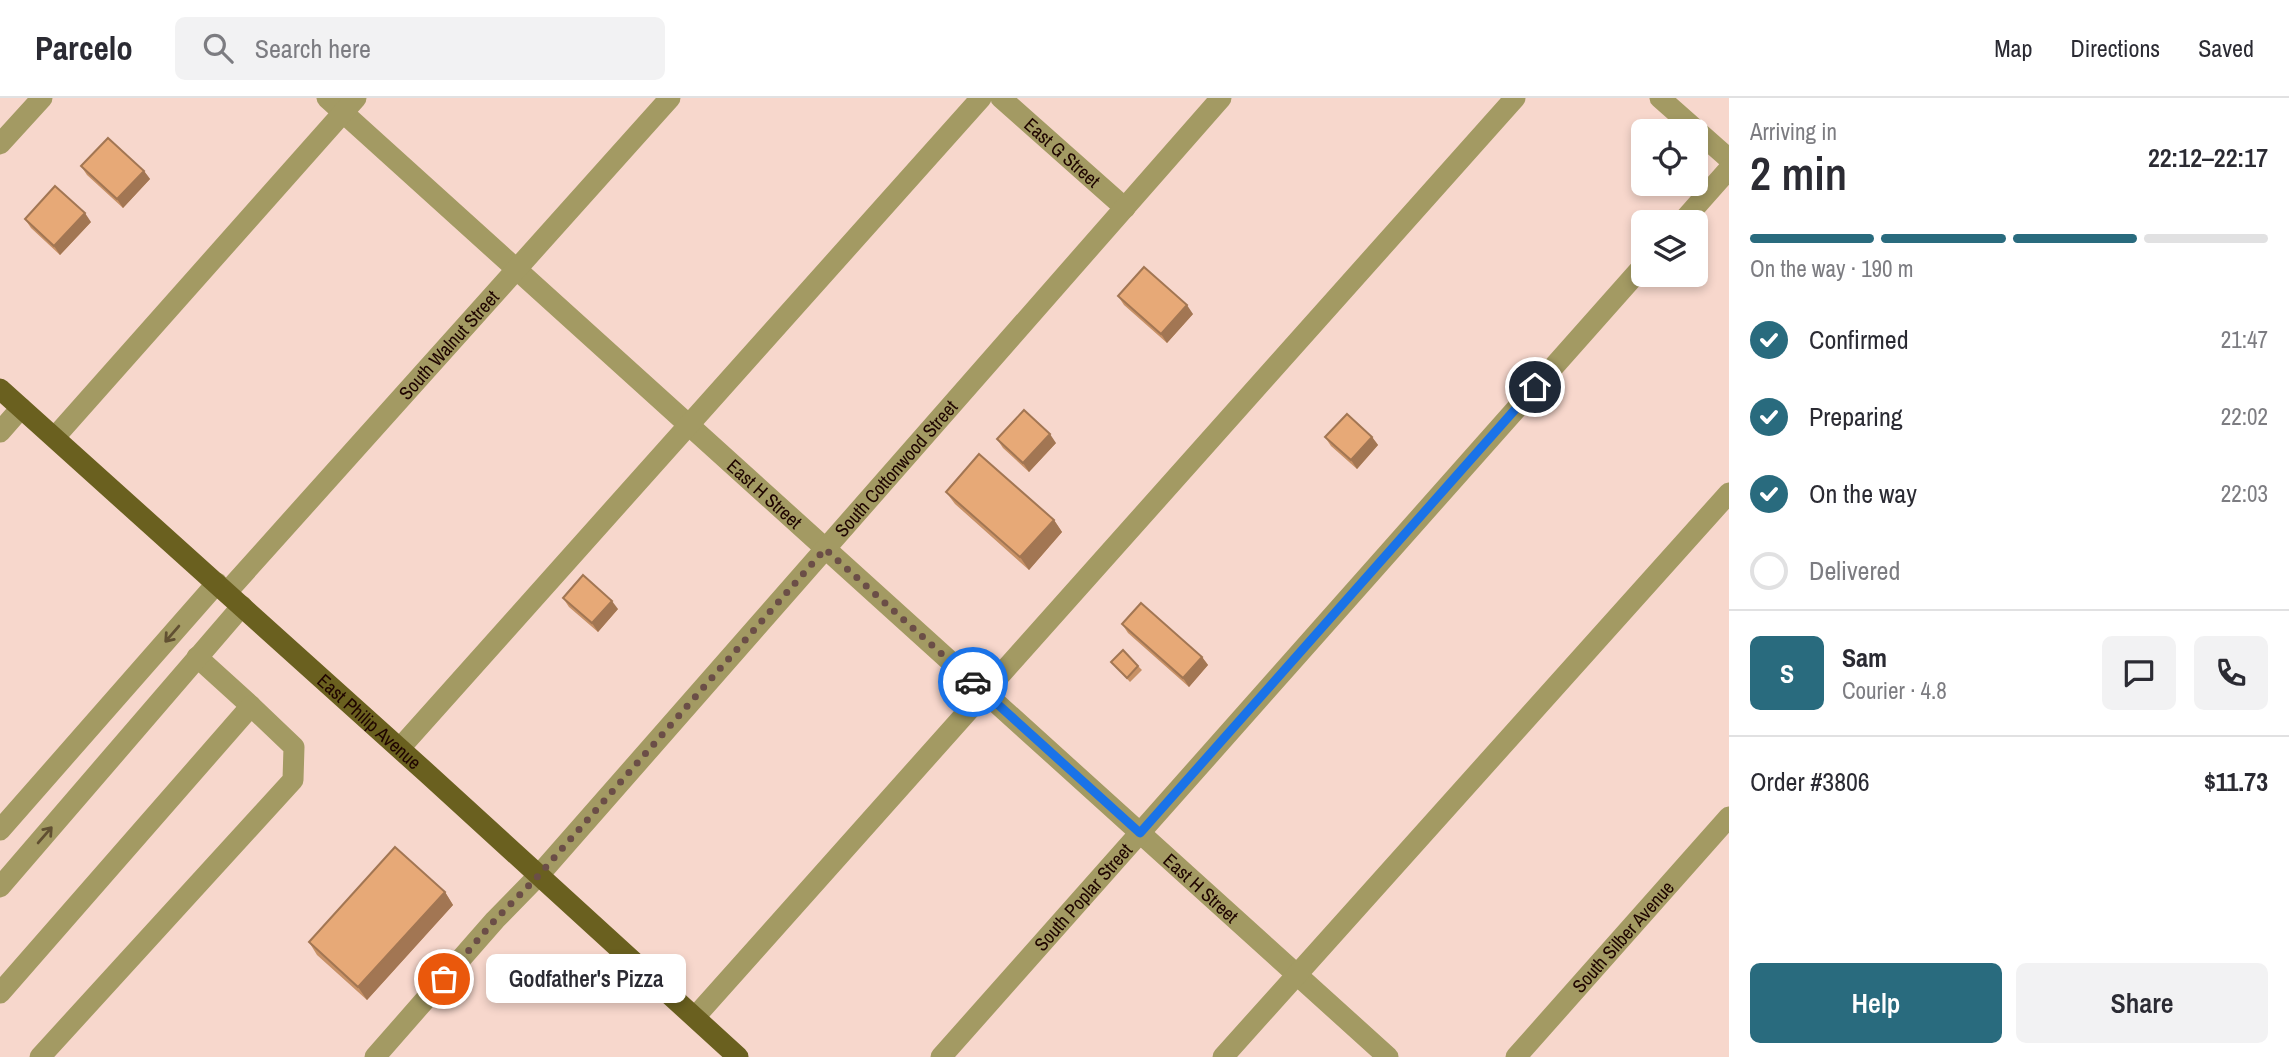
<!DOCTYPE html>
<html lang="en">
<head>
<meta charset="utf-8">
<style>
  body { margin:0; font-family:"Archivo Narrow",sans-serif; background:#f2f2f3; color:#2b2b33; height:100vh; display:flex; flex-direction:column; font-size:26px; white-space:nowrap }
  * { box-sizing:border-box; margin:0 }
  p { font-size:23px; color:#7c7c81 }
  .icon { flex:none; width:38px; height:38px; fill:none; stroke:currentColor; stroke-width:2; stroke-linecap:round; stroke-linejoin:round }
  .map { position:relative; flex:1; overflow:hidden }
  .side { display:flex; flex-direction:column; background:#fff; width:560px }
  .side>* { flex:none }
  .buttons { position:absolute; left:1631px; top:21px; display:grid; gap:14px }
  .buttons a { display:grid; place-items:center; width:77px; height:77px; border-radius:10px; background:#fff; box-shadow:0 4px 10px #0003; font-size:35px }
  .pin { position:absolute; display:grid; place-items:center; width:60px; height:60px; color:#fff; margin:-30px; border:4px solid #fff; border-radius:50%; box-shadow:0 2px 7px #0007 }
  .courier { position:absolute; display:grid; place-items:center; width:70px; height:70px; margin:-35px; border:5px solid #1a73e8; border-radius:50%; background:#fff; color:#222; box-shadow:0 2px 9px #0007 }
  .bubble { position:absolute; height:49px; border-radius:10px; background:#fff; box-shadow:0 4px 10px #0003; font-size:23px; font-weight:600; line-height:49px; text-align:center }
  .summary em { font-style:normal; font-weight:600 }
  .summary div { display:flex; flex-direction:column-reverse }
  .summary { display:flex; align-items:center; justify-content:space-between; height:119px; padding:0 21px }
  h1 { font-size:46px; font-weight:600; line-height:52px }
  .bar { display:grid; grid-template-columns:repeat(4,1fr); gap:10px 7px; align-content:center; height:84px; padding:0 21px }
  .bar i { height:9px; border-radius:5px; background:#e1e1e2 }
  .bar .current { background:#296b7e }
  .bar p { grid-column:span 4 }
  .line { display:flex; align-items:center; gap:18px; padding:0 21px; border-top:2px solid #e1e1e2 }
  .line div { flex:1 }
  .round { display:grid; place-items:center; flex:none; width:74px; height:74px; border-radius:10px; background:#f2f2f3 }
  ol { padding:0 21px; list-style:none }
  li { display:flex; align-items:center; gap:21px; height:77px }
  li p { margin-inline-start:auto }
  li .icon { padding:7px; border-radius:50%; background:#296b7e; color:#fff; stroke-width:4 }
  li:last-child { color:#7c7c81 }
  li i { width:38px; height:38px; border:4px solid #e1e1e2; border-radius:50% }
  .primary-button { display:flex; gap:14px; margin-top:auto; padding:14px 21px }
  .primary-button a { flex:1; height:80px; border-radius:10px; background:#296b7e; color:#fff; font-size:28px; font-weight:600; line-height:80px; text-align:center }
  .primary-button a+a { background:#f2f2f3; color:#2b2b33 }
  header { display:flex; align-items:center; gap:42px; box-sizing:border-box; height:98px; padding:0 35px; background:#fff; border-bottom:2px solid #e1e1e2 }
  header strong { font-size:33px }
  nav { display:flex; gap:38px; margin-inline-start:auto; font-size:24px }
  .search { width:490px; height:63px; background:#f2f2f3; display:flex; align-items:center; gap:18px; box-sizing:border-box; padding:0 24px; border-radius:10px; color:#7c7c81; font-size:26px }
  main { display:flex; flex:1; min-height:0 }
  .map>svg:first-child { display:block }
</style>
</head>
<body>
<header>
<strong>Parcelo</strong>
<div class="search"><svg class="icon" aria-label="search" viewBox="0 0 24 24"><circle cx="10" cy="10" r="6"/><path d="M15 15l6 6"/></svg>Search here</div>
<nav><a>Map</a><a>Directions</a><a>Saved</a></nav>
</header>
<main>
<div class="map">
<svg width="1729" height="959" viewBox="0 0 1729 959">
  <rect width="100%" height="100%" fill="#f7d7cc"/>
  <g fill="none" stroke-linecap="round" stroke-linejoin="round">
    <g stroke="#a39a63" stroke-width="21">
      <path id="s1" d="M327,0L1388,959"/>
      <path id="s2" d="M1001,0L1125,110"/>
      <path d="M1660,0L1729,61"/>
      <path d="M0,46L42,0"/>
      <path d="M1682,124L1729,71"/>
      <path d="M0,334L21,310"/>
      <path d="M55,339L356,0"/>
      <path id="s3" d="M227,494L670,0"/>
      <path d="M197,559L251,608"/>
      <path d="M400,650L981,0"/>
      <path d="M0,732L217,485"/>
      <path d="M0,789L242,508"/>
      <path d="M0,895L251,608L294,649L293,682L40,959"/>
      <path d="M695,919L1515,0"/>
      <path id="s4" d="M375,959L495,822L539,777L1221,0"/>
      <path id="s5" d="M941,959L1643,168"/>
      <path d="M1223,959L1729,395"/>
      <path id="s6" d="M1516,959L1729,719"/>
    </g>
    <path stroke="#6a601f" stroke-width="21" id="s7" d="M0,291L429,677L738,959"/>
  </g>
  <path fill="#c79166" d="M81,68L144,73L150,81L123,110L87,77Z
    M25,121L91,124L60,157L31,130Z
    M1118,198L1193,216L1167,245L1124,207Z
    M1325,339H1372L1378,347L1357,371L1331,348Z
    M997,341L1056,345L1029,374L1003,350Z
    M946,394L1054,422L1062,434L1029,472L955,406Z
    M563,500L618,511L598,534L569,509Z
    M1122,526L1202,559L1208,567L1189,589L1128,535Z
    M1111,564L1138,568L1142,572L1130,584Z
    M445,794L453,807L367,902L317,857L309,844Z"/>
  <path fill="#a27653" d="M144,73L150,81L123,110L117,101Z
    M85,115L91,124L60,157L54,148Z
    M1187,207L1193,216L1167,245L1161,236Z
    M1050,336L1056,345L1029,374L1023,365Z
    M1372,339L1378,347L1357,371L1351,362Z
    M1054,422L1062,434L1029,472L1020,459Z
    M612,503L618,511L598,534L592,525Z
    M1202,559L1208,567L1189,589L1183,580Z
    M445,794L453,807L367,902L358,889Z"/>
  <path fill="#e7a977" stroke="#a27653" stroke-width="2" d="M108,40L144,73L117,101L81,68Z
    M55,88L85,115L54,148L25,121Z
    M1144,169L1187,207L1161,236L1118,198Z
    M1024,312L1050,336L1023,365L997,341Z
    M1347,316L1372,339L1351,362L1325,339Z
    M979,356L1054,422L1020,459L946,394Z
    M583,477L612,503L592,525L563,500Z
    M1141,505L1202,559L1183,580L1122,526Z
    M1123,552L1138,568L1127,580L1111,564Z
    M395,749L445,794L358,889L309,844Z"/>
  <defs><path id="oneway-shaft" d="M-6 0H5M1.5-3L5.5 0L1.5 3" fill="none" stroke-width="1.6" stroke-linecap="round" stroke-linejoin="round" transform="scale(1.75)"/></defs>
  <g stroke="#615032">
    <use href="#oneway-shaft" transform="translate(172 536) rotate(131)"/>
    <use href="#oneway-shaft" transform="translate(45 737) rotate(-49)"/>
  </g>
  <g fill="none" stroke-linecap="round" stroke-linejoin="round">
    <path stroke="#6b4e47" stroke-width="7" stroke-dasharray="0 12.6" d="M444,881L495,822L539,777L825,451L973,584"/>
    <path stroke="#1a73e8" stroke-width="9" d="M973,584L1140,735L1535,289"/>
  </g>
  <g text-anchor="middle" stroke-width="5" stroke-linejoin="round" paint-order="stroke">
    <g font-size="19" fill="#1f0500" stroke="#f7d7cc">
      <text dy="7" stroke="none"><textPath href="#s2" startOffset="82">East G Street</textPath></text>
      <text dy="7" stroke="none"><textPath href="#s3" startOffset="332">South Walnut Street</textPath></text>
      <text dy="7" stroke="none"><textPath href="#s4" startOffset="786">South Cottonwood Street</textPath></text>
      <text dy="7" stroke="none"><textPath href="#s1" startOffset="590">East H Street</textPath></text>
      <text dy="7" stroke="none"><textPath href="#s7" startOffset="497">East Philip Avenue</textPath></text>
      <text dy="7" stroke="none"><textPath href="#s1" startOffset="1178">East H Street</textPath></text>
      <text dy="7" stroke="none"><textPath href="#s5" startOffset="214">South Poplar Street</textPath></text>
      <text dy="7" stroke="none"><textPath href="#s6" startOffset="161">South Silber Avenue</textPath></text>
    </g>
  </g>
</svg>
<div class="buttons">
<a><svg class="icon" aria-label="locate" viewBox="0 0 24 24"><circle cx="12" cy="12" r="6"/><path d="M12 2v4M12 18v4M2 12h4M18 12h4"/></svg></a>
<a><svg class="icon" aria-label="layers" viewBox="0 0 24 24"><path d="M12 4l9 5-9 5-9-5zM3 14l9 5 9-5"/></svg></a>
</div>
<div class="pin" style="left:444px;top:881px;background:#ea580c"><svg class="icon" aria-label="bag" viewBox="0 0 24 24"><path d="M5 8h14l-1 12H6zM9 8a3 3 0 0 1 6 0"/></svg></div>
<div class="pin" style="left:1535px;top:289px;background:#1f2937"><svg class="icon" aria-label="home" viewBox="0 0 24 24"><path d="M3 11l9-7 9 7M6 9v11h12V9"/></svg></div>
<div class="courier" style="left:973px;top:584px"><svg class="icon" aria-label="car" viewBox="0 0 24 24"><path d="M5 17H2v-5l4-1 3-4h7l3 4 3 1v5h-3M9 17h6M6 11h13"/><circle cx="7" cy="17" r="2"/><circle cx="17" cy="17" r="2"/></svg></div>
<div class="bubble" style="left:486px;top:856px;width:200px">Godfather's Pizza</div>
</div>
<section class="side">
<div class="summary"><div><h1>2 min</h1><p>Arriving in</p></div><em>22:12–22:17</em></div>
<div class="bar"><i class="current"></i><i class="current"></i><i class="current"></i><i></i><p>On the way · 190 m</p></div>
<ol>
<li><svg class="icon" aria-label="check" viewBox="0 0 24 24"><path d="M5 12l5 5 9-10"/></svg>Confirmed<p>21:47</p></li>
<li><svg class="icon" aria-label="check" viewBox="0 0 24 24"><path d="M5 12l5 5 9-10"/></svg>Preparing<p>22:02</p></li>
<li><svg class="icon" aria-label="check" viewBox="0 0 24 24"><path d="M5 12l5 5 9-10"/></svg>On the way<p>22:03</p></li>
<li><i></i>Delivered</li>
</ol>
<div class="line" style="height:126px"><b class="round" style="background:#296b7e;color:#fff">S</b><div><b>Sam</b><p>Courier · 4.8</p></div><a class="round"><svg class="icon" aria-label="chat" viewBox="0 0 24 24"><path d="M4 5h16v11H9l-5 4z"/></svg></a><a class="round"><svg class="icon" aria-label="phone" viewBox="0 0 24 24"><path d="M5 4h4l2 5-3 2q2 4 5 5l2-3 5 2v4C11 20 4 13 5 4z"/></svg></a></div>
<div class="line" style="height:91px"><div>Order #3806</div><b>$11.73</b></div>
<div class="primary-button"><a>Help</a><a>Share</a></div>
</section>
</main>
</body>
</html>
